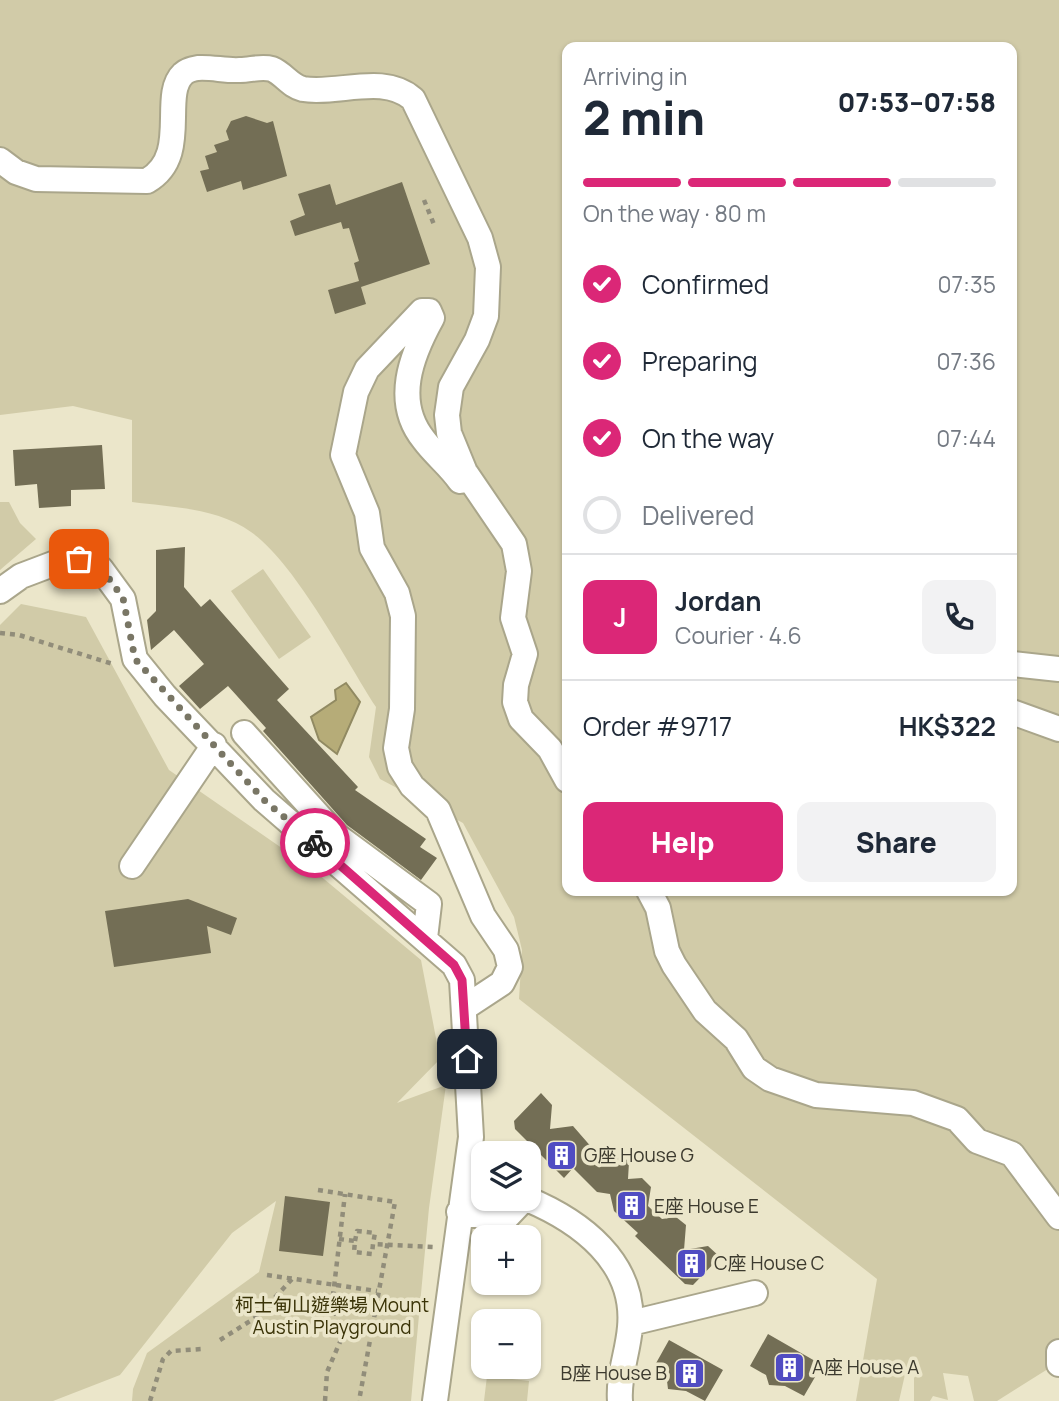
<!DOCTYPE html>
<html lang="en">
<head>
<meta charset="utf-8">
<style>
  body { margin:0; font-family:Manrope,"Noto Sans TC",sans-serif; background:#f2f2f3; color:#1f2937; height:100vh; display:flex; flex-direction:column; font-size:26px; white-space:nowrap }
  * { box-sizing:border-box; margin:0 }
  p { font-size:23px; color:#747a83 }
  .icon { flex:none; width:38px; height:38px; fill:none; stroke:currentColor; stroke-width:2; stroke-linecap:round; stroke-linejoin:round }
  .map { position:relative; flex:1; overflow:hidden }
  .panel { position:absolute; left:562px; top:42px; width:455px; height:854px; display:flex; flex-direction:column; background:#fff; border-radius:14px; box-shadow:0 2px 5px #0004 }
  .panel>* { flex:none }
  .fabs { position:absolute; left:471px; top:1141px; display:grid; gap:14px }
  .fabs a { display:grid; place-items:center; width:70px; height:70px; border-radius:14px; background:#fff; box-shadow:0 2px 5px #0004; font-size:35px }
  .pin { position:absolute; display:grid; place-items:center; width:60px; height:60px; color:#fff; margin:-30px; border-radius:14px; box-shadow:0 4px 10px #0006 }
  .courier { position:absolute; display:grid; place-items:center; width:70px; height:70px; margin:-35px; border:5px solid #db2777; border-radius:50%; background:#fff; color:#222; box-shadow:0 2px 9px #0007 }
  .headline em { font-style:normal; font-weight:800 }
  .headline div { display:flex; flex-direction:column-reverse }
  .headline { display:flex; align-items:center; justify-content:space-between; height:119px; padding:0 21px }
  h1 { font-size:46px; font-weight:800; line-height:52px }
  .bar { display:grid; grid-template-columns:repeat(4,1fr); gap:10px 7px; align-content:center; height:84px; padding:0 21px }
  .bar i { height:9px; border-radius:5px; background:#e0e1e3 }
  .bar .on { background:#db2777 }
  .bar p { grid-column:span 4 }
  .line { display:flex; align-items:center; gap:18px; padding:0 21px; border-top:2px solid #e0e1e3 }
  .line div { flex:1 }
  .round { display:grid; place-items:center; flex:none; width:74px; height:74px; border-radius:14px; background:#f2f2f3 }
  ol { padding:0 21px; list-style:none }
  li { display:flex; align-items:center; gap:21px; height:77px }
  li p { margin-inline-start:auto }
  li .icon { padding:7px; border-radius:50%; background:#db2777; color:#fff; stroke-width:4 }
  li:last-child { color:#747a83 }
  li i { width:38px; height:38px; border:4px solid #e0e1e3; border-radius:50% }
  .action { display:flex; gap:14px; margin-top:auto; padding:14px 21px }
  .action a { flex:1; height:80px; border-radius:14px; background:#db2777; color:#fff; font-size:28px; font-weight:800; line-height:80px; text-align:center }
  .action a+a { background:#f2f2f3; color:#1f2937 }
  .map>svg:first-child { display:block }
</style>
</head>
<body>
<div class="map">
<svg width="1059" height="1401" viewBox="0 0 1059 1401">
  <rect width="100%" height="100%" fill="#ebe6ca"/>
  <path fill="#d1cba8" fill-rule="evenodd" d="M0,0H1059V1362L997,1401H974L968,1376L943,1373L948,1400L933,1396L930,1401H914V1378L919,1371L906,1370L899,1401H856L877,1279L519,999L522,950L514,917L463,823L380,779L369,757L376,707C345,659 296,564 251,532C218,508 171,507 132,502V420L73,406L0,415ZM567,47H1012V891H567Z
    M0,502H9L20,523L36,539L0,570Z
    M263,569L311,637L279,659L231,591Z
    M21,604L86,617L169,770L312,869L421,960L440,1059L397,1103L446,1085L429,1208L411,1401H132L133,1389L147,1353L259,1272L276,1201L232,1233L120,1375L53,1401H0V625Z
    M487,1376L529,1381L527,1401H484Z"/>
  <path fill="#b6ac78" stroke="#918a62" stroke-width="2" d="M346,683L360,702L337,754L319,740L311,717L336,700L335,690Z"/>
  <path fill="#736e55" d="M246,116L267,123L273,121L287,176L243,190L241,181L207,192L200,171L209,169L205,156L217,152L214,145L229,140L226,131L231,121Z
    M402,182L430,264L361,287L366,304L335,314L328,290L359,281L354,263L359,261L349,228L343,229L341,222L295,236L290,221L305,215L298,194L330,184L336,205Z
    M102,445L105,489L71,490V506L39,508L37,484L15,486L13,450Z
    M185,547L184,587L201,607L210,599L289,689L277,700L358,787L355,790L426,839L420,847L437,858L421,880L347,825L263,731L266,728L228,686L200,709L179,686L204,664L174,630L151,650L147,620L156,611V550Z
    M188,899L237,918L231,935L207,926L211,953L114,967L105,911Z
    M541,1093L552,1105L550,1129L573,1126L600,1157L620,1154L629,1162L628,1179L642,1178L651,1187L648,1206L662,1219L676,1217L686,1225L684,1250L708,1246L720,1257L693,1285L685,1284L635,1236L638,1233L614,1211L610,1194L597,1192L573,1168L564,1178L515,1129L514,1121Z
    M285,1196L330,1202L323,1256L279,1251Z
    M768,1334L822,1365L804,1396L785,1386L769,1385L766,1375L750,1366Z
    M669,1340L723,1370L705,1401L686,1391L668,1389L667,1381L657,1375L661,1369L655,1365Z"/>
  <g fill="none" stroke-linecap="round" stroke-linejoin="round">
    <defs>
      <path id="minor" d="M0,160L16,172L36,179L147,181C191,156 160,96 183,74C187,70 192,69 198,68C212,67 226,71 240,70C251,70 261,66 272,69C284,74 290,86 303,89C338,95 383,73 413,99L480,238L488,267L486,316L477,340L451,387L447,415L449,433L465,472L514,544L519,571L513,618L525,654L516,685L515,702L521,719L550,749L567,780
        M460,481C449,465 435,455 424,440C393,402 411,356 432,318L429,311H422L367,369L356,392L343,455L367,513L372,548L397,593L403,616L402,709L396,748L400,767L412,786L438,810L483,916L506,950L510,967L502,983L464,1008
        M0,591L21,576L58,562L79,559L101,569L123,599L135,659L165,696L264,800L454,965L462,980L471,1137L435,1401
        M1012,664L1059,669
        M1012,712L1059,729
        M244,733L337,836L429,904L425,938
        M132,866L214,745
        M649,891L658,908L667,951L674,965L705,1011L736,1039L754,1068L770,1079L816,1095L913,1103L957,1119L977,1141L1012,1154L1059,1217
        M527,1199C580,1221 636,1262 630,1327C628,1353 618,1375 620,1401
        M459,1212L504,1220L524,1199
        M631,1323L755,1293
        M1059,1352V1364"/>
    </defs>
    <use href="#minor" stroke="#aaa68b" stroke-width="28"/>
    <path stroke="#918d7a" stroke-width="4.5" stroke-dasharray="5 5" stroke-linecap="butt" d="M424,200L435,227
      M0,633L19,635L113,664
      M318,1190L395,1202L359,1401
      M339,1239L355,1241L354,1252L372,1254L373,1244L435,1247
      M355,1241L357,1231L375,1233L373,1244
      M267,1275L377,1291
      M220,1340L258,1316L292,1279
      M150,1401L163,1359L171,1351L202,1349
      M325,1401L327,1372L343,1335L332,1304L345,1194"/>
    <use href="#minor" stroke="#fff" stroke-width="24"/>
  </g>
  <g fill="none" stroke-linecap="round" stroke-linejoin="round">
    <path stroke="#797665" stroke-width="7" stroke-dasharray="0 12.6" d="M79,559L102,569L123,598L135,659L264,800L315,843"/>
    <path stroke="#db2777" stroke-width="9" d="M315,843L454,965L462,980L467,1059"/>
  </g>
  <defs>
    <symbol id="building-square" viewBox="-11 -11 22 22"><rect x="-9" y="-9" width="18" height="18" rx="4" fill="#504cc2" stroke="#ebe6ca"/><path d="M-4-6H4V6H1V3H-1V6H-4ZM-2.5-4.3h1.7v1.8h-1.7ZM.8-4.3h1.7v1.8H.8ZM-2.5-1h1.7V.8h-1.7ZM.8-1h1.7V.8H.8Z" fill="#fff"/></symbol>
  </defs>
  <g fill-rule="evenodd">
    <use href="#building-square" x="544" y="1138" width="35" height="35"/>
    <use href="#building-square" x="614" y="1188" width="35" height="35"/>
    <use href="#building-square" x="674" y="1246" width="35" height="35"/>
    <use href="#building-square" x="772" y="1350" width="35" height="35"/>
    <use href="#building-square" x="672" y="1356" width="35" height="35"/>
  </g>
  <g text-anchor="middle" stroke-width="7" stroke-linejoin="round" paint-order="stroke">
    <g font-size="19" fill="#3c3a2e" stroke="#ebe6ca" text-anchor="start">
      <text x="584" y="1162">G座 House G</text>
      <text x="654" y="1213">E座 House E</text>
      <text x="714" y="1270">C座 House C</text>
      <text x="812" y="1374">A座 House A</text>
      <text x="667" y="1380" text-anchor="end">B座 House B</text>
    </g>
    <g font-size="19" fill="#3a3307" stroke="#ebe6ca">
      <text x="332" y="1312">柯士甸山遊樂場 Mount<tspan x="332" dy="22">Austin Playground</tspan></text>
    </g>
  </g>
</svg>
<div class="fabs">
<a><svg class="icon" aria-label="layers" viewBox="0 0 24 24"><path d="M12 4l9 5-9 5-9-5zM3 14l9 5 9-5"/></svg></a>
<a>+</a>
<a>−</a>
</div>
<div class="pin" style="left:79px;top:559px;background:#ea580c"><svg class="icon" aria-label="bag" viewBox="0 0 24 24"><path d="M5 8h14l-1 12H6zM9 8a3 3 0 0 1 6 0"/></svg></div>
<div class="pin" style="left:467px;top:1059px;background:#1f2937"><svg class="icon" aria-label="home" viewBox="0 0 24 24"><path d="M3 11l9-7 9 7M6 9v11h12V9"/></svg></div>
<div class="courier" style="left:315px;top:843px"><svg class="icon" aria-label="bike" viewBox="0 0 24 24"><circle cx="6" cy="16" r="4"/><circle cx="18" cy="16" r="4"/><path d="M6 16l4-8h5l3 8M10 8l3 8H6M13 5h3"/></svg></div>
<section class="panel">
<div class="headline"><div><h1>2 min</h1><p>Arriving in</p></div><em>07:53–07:58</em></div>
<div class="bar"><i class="on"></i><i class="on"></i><i class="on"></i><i></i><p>On the way · 80 m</p></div>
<ol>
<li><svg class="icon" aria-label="check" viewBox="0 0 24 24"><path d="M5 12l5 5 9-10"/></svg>Confirmed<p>07:35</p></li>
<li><svg class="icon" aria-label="check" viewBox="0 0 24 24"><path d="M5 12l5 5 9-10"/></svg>Preparing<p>07:36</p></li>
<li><svg class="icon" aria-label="check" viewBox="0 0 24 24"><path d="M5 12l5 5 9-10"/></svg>On the way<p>07:44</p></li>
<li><i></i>Delivered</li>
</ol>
<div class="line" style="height:126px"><b class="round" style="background:#db2777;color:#fff">J</b><div><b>Jordan</b><p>Courier · 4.6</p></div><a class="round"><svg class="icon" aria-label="phone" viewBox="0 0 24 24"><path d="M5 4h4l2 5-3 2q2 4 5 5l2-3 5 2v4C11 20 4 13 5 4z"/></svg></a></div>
<div class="line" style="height:91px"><div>Order #9717</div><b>HK$322</b></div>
<div class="action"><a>Help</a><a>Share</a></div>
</section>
</div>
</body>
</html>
